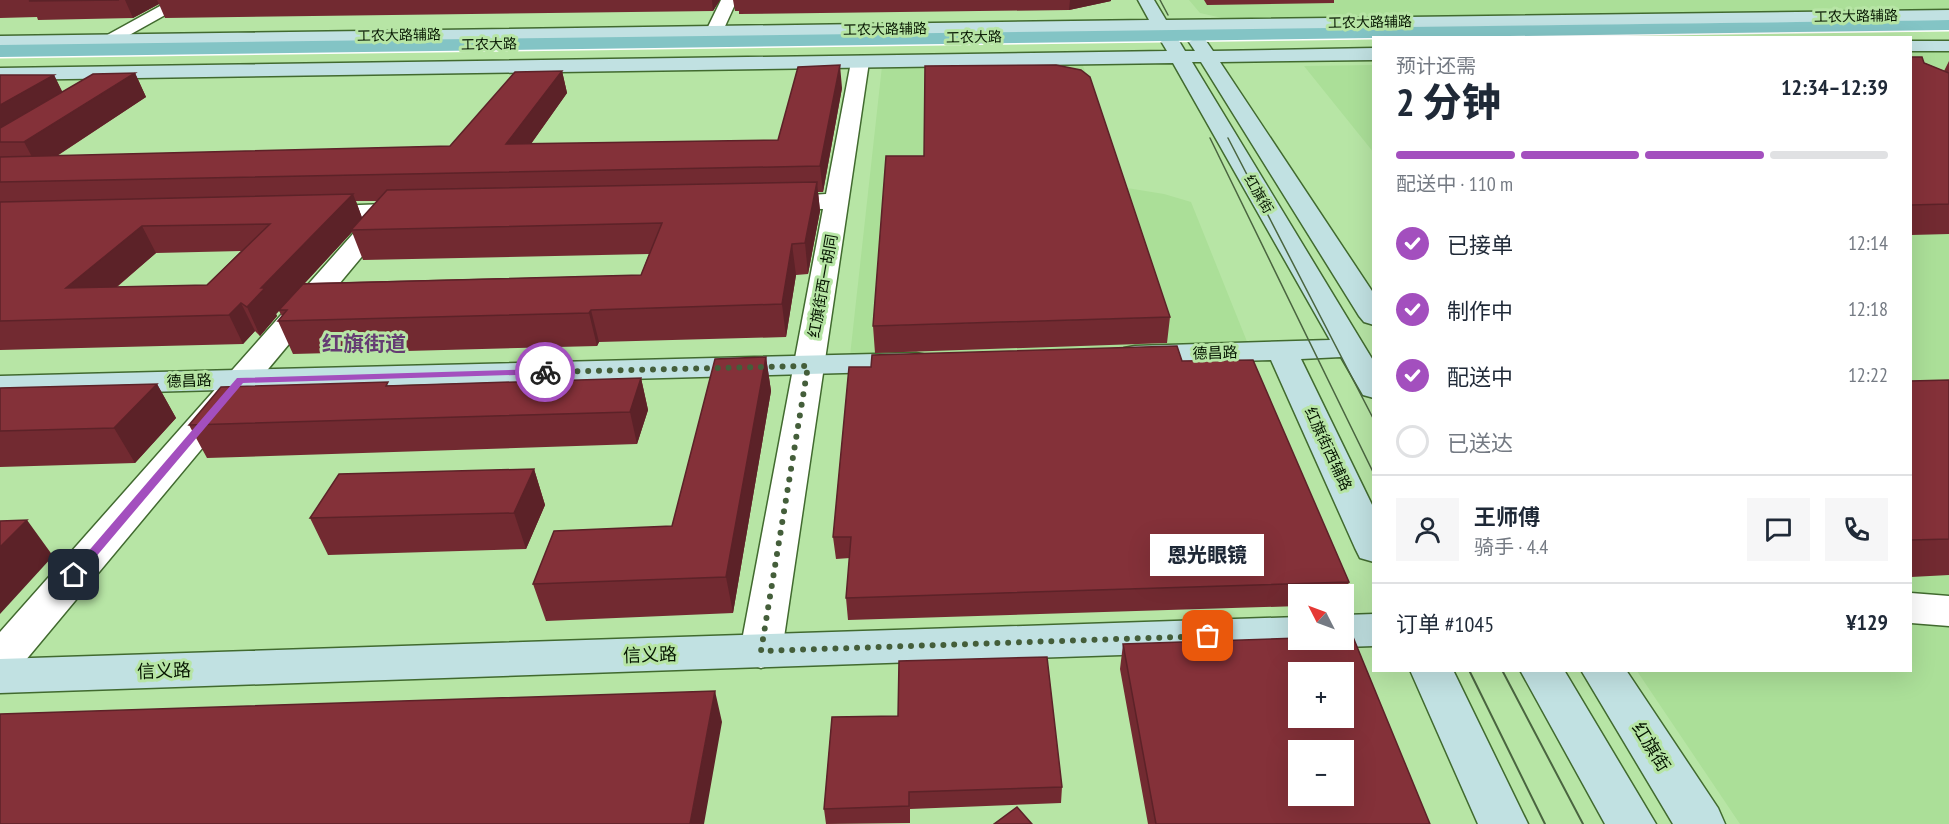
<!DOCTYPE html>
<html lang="zh">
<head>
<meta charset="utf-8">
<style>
  body { margin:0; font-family:"PT Sans Narrow","Noto Sans SC",sans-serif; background:#f6f6f7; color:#1f2937; height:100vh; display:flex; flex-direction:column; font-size:22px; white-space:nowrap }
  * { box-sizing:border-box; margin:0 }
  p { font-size:20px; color:#747a83 }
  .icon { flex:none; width:33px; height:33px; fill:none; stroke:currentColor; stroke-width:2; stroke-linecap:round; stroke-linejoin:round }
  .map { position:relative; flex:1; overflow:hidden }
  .details { position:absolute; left:1372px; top:36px; width:540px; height:636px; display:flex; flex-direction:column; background:#fff; border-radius:0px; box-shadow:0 6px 24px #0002 }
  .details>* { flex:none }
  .needle { width:39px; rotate:312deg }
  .controls { position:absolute; left:1288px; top:584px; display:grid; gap:12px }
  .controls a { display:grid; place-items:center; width:66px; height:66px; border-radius:0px; background:#fff; box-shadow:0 6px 24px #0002; font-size:30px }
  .pin { position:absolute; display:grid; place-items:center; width:51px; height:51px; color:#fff; margin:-26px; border-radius:12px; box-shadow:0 3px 9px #0006 }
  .courier { position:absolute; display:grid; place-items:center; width:60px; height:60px; margin:-30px; border:4px solid #a34fbe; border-radius:50%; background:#fff; color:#222; box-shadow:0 2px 8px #0007 }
  .bubble { position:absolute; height:42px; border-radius:0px; background:#fff; box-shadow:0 6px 24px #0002; font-size:20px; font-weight:800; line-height:42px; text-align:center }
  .overview em { font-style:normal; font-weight:800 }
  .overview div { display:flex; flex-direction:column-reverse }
  .overview { display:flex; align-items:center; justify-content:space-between; height:102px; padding:0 24px }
  h1 { font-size:39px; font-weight:800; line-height:45px }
  .bar { display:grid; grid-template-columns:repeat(4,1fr); gap:9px 6px; align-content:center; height:72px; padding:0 24px }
  .bar i { height:8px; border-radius:4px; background:#e0e1e3 }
  .bar .current { background:#a34fbe }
  .bar p { grid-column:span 4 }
  .line { display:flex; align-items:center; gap:15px; padding:0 24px; border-top:2px solid #e0e1e3 }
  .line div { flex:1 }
  .round { display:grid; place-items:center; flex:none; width:63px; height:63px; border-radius:0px; background:#f6f6f7 }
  ol { padding:0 24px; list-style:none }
  li { display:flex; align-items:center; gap:18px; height:66px }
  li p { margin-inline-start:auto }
  li .icon { padding:6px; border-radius:50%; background:#a34fbe; color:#fff; stroke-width:4 }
  li:last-child { color:#747a83 }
  li i { width:33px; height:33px; border:3px solid #e0e1e3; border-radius:50% }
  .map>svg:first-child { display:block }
</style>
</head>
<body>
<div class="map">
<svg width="1949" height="824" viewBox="0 0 1949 824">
  <rect width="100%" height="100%" fill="#b7e5a5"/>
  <path fill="#abdf98" d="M1189,0H1949V11L1231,20L1200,13Z
    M1911,50H1949V92L1911,74Z
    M1082,63L1127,188L1164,194L1191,202L1248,344L850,356L882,66Z
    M1374,65V153L1304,66Z
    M1911,85L1949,104V824H1740L1637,671L1911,670Z"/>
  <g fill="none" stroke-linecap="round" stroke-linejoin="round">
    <defs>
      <path id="street" d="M171,0H192L115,43L109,44L100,39Z
        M721,0H737L721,35H709L706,31Z
        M860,56L869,62L782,651L776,663L761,668L746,663L740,651L823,209L764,208L761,203L764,198L826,194L851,62Z
        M413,203L422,205L425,210L422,215L394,218L15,673L0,678V632L367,218L306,217L303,212L306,207Z
        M1911,593L1949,596V626L1911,623Z"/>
      <path id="secondary" d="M1138,0H1154L1166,20L1949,10V20L1173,31L1185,51H1195L1189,42L1198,37L1204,38L1213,51L1374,48V60L1220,62L1374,294V325L1364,322L1359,316L1201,62H1192L1374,362V398L1363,395L1341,357L1301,359L1374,509V562L1360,558L1355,548L1271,360L1135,364L1124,362L1120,355L1124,348L1135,346L1330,340L1173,63L0,80V68L1167,51L1155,31L0,46V36L1149,20Z
        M1911,41H1949V51H1911Z
        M916,353L927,355L931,362L927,369L916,371L0,396V376Z
        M1374,614V646L1344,647L1329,642L1327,639H1344V615Z
        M1299,617V639H1317L1314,644L1299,649L0,693V659Z
        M1410,670H1453L1528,824H1478Z
        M1520,670H1564L1656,824H1605Z
        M1581,670H1626L1718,808L1725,824H1673Z"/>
      <path id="primary" d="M1949,20V30L0,57V45Z"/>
    </defs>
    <use href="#street" stroke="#416a2f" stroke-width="3"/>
    <use href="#secondary" stroke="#416a2f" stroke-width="3"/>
    <use href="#primary" stroke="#fff" stroke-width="3"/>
    <use href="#street" fill="#fff" fill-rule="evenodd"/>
    <use href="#secondary" fill="#c1e1e2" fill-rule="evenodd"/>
    <use href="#primary" fill="#83c4c5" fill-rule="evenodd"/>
    <path stroke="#4a6540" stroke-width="1.5" d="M1160,0L1168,15
      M1210,138L1374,474
      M1228,138L1374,420"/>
    <path stroke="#4a6540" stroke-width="2" d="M1469,670L1545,824
      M1502,670L1583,824"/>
  </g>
  <path fill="#722a31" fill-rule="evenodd" d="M0,0H720L713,11L165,18L159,4L133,18L38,20L37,17L0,18Z
    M733,0H1111V1L1069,10L739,14V11H735Z
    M1204,0H1334V3L1207,5Z
    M1911,57L1944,71L1949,61V234L1911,235Z
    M562,71L567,93L531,144L778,140L842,88L823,192H818L820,211L808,274L796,275L786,337L599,342L597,346L293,354L278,321L282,316L279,311L276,314L277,316L260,336L255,331L243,344L0,350V75H54L62,92L135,73L146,97L57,156L450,146ZM356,201H377L362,218ZM352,232L363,260L649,254L641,275L305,283ZM241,251L207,285L117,287L156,253Z
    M1170,317L1167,343L875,353L873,326Z
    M766,357L771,391L733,613L546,621L533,584L672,526Z
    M1182,361L1349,582L1344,599V594H1299V606L848,620L846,598L850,558L836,559L833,537Z
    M641,378L648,410L637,444L207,458L189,425L390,386Z
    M1949,380V575L1911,577V381Z
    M157,384L176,418L135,463L0,467V388Z
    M534,469L545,505L526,549L328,555L310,518Z
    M1123,644L1430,824H1148L1120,669Z
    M832,717L1062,787L1061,803L910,809V823L826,824L824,809Z"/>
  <path fill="#5c2228" d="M125,0H157L159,4L133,18Z
    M712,0H720L713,11Z
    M1070,0H1111V1L1069,10Z
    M840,65L842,88L823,192L820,166Z
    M562,71L567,93L513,169L506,144Z
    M135,73L146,97L38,168L24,142Z
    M54,75L66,99L0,138V105Z
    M817,182L820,211L808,274L805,243Z
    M353,194L363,220L351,230L352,232L276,314L277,316L260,336L247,307L261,288Z
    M142,226L156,253L82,316L66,288Z
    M792,244L796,275L786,337L782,304Z
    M241,303L255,331L243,344L229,315Z
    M591,310L599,342L597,346L589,313Z
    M766,357L771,391L733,613L726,577Z
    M641,378L648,410L637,444L630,412Z
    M157,384L176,418L135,463L114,428Z
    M534,469L545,505L526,549L514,513Z
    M27,520L53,556L0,614V547Z
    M715,691L722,722L704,824H690Z"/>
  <path fill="#843139" stroke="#5c2228" stroke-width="1.5" fill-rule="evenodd" d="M32,0H119L29,1Z
    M1911,57H1922L1924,63L1949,73V204L1911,205Z
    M840,65L820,166L0,182V157L450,146L515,72L562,71L506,144L778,140L798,67Z
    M1056,65L1081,70L1090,77L1170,317L873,326L886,156H924L925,66Z
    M135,73L24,142H0V128L93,74Z
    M0,75H54L0,105Z
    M817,182L805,243L792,244L782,304L591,310L589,313L278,321L287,310H279L303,284L641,275L662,223L351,230L387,190Z
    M353,194L261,288H265L247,307L241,303L229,315L0,321V202ZM270,224L207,285L66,288L142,226Z
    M1177,346L1182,361L1253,360L1349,582L846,598L851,537H833L849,367H871L872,355Z
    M766,357L726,577L533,584L554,531L672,526L715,359Z
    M641,378L630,412L189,425L221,387L388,382L386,386Z
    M1949,380V539L1911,540V381Z
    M157,384L114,428L0,431V388Z
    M534,469L514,513L310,518L339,474Z
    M27,520L0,547V521Z
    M1344,637H1353L1430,824H1156L1123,644L1299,638L1344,639ZM1299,672H1344V717H1299ZM1299,750H1344V795H1299Z
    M1047,657L1062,787L909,792V806L824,809L832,717L898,716L899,661Z
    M715,691L690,824H0V714Z
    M1017,807L1032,824H994Z"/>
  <path fill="#a34fbe" d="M545,369L548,370V374L243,383L78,578H69L68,575L237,378Z"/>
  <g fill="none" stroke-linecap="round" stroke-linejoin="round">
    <path stroke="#445e3a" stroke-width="6" stroke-dasharray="0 10.8" d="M545,372L808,366L761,651L1208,636"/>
  </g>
  <g text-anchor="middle" stroke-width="6" stroke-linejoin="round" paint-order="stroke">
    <g font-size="14" fill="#061601" stroke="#b7e5a5">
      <text transform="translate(1856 16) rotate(-1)" y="5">工农大路辅路</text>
      <text transform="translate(1370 22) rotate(-1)" y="5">工农大路辅路</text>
      <text transform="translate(885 29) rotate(-1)" y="5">工农大路辅路</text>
      <text transform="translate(399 35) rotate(-1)" y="5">工农大路辅路</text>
      <text transform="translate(974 37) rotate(-1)" y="5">工农大路</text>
      <text transform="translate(489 44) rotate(-1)" y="5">工农大路</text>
      <text transform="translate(1259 194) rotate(59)" y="5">红旗街</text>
    </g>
    <g font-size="15" fill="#061601" stroke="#b7e5a5">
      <text transform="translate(823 286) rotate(-80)" y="5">红旗街西一胡同</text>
      <text transform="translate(1215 353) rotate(-2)" y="5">德昌路</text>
      <text transform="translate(189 381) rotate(-2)" y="5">德昌路</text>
      <text transform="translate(1328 449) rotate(65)" y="5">红旗街西辅路</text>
    </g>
    <g font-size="18" fill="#061601" stroke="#b7e5a5">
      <text transform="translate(650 655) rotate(-2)" y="6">信义路</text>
      <text transform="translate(164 671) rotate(-2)" y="6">信义路</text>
      <text transform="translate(1651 747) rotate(58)" y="6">红旗街</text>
    </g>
    <g font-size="21" font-weight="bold" fill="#653c73" stroke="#b7e5a5">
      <text x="364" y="351">红旗街道</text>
    </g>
  </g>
</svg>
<div class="controls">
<a><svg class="needle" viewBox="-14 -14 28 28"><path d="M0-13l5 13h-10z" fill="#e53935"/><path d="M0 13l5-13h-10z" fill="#747a83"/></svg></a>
<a>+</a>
<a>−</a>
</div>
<div class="pin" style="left:1208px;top:636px;background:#ea580c"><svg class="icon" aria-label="bag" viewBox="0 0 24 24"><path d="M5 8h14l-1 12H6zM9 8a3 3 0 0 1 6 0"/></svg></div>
<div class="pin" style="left:74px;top:575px;background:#1f2937"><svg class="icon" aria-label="home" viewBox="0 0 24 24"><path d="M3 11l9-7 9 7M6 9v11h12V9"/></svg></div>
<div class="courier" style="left:545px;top:372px"><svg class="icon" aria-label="bike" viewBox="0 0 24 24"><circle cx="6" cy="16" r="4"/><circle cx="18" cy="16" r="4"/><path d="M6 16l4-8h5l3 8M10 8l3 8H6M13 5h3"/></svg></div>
<div class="bubble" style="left:1150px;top:534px;width:114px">恩光眼镜</div>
<section class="details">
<div class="overview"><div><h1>2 分钟</h1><p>预计还需</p></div><em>12:34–12:39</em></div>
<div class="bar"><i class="current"></i><i class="current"></i><i class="current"></i><i></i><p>配送中 · 110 m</p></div>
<ol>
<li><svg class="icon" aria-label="check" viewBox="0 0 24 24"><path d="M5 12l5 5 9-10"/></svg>已接单<p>12:14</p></li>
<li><svg class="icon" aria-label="check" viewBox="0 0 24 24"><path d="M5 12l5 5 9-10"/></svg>制作中<p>12:18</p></li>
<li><svg class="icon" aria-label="check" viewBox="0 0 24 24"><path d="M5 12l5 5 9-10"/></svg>配送中<p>12:22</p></li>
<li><i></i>已送达</li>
</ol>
<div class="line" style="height:108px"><a class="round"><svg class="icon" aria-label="person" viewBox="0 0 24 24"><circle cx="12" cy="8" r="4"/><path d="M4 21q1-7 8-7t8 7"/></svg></a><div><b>王师傅</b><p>骑手 · 4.4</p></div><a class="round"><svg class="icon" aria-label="chat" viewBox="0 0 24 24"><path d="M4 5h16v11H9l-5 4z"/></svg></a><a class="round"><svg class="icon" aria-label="phone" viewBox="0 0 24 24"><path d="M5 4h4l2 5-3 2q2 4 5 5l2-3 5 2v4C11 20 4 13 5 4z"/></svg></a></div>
<div class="line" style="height:78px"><div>订单 #1045</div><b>¥129</b></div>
</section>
</div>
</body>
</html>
